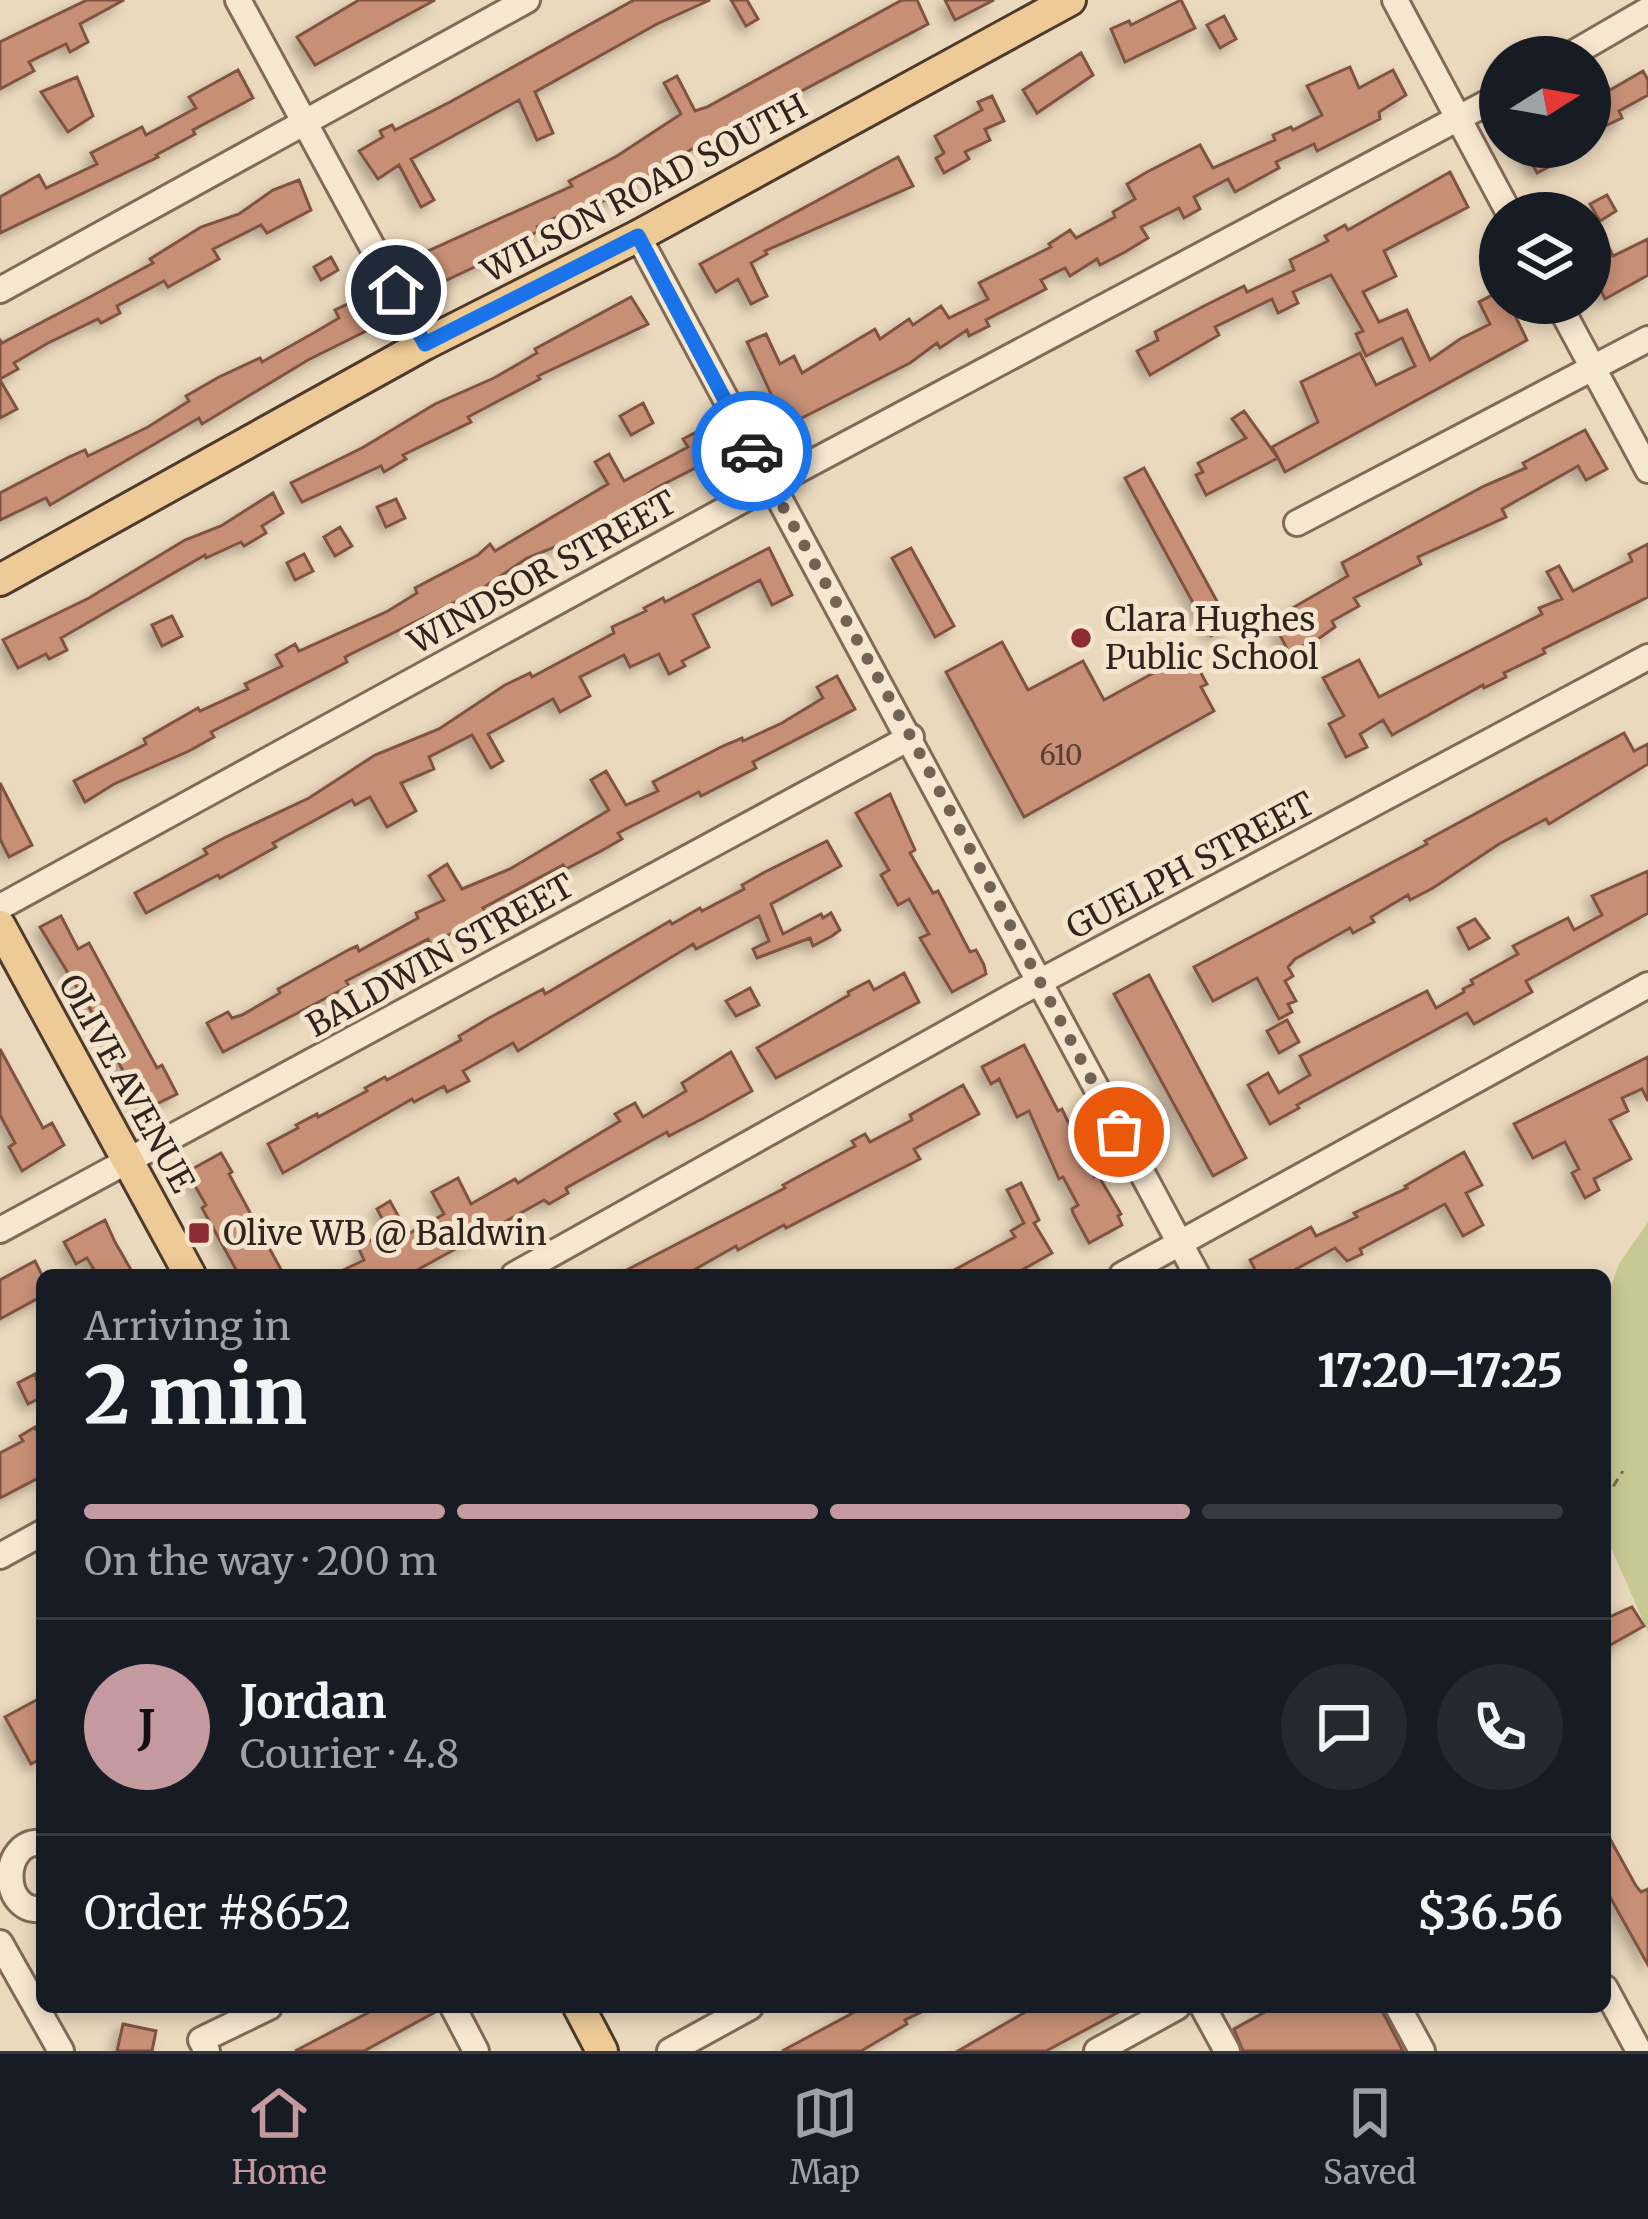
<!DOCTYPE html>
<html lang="en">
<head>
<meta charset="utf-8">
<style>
  body { margin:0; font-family:Merriweather,serif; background:#242831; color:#f1f3f6; height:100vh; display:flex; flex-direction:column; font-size:45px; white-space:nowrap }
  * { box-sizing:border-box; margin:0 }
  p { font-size:39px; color:#9ea1a6 }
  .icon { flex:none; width:66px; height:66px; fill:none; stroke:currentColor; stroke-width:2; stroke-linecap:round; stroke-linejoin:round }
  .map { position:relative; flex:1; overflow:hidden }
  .panel { position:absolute; left:36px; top:1269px; width:1575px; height:744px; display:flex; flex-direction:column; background:#171b24; border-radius:18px; box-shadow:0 6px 18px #0003 }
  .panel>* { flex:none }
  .needle { width:78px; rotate:79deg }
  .fabs { position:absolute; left:1479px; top:36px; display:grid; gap:24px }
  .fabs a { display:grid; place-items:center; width:132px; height:132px; border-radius:50%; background:#171b24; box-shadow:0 6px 18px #0003; font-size:60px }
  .pin { position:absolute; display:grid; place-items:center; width:102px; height:102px; color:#fff; margin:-51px; border:6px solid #fff; border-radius:50%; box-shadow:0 3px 12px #0007 }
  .courier { position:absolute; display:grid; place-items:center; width:120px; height:120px; margin:-60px; border:9px solid #1a73e8; border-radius:50%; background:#fff; color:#222; box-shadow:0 3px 15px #0007 }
  .headline em { font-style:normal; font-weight:800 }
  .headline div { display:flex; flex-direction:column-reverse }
  .headline { display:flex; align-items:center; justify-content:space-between; height:204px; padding:0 48px }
  h1 { font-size:78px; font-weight:800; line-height:90px }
  .bar { display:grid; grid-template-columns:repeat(4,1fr); gap:18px 12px; align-content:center; height:144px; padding:0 48px }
  .bar i { height:15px; border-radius:9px; background:#363941 }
  .bar .current { background:#c499a0 }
  .bar p { grid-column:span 4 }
  .line { display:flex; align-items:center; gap:30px; padding:0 48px; border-top:3px solid #363941 }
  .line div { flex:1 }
  .round { display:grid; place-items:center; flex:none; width:126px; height:126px; border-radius:63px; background:#242831 }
  .tab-bar { display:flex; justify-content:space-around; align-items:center; height:168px; border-top:3px solid #363941; background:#171b24; font-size:33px; color:#9ea1a6 }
  .tab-bar a { display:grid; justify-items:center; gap:6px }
  .tab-bar .current { color:#c499a0 }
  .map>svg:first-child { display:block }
</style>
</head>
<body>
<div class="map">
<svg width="1648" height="2051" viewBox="0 0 1648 2051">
  <defs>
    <filter id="shadow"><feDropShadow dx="-6" dy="6" stdDeviation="6" flood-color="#0004"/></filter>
  </defs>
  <rect width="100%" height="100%" fill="#ebd9be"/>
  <path fill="#c7c893" d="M1648,1222V1632L1605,1534V1303L1619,1264Z"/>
  <path fill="#c79076" stroke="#80523f" stroke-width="3" filter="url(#shadow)" d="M87,0H124L80,24L88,42L70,52L66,44L29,62L34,71L0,89V42Z
    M359,0H435L315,65L297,37Z
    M634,0H710L657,24L535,92L553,133L537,140L519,100L411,159L434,200L421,207L399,165L378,179L359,151L383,137L380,131L392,125L395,130L450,102Z
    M731,0H747L758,19L746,26Z
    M902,0H917L928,24L692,149L613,197L583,209L581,205L537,227L538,231L485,262L432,287L417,256L572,186L569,181L617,156L681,114L664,83L677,76L695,111L707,107Z
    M945,0H994L955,20Z
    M1181,0L1195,28L1125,62L1111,29L1129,21L1131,25Z
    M1224,16L1236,39L1220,48L1207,25Z
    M1081,53L1093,75L1037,113L1023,90Z
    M1350,67L1359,88L1393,70L1406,95L1379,112L1380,119L1317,151L1314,144L1276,162L1279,168L1235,192L1228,179L1194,197L1200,209L1184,218L1179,208L1141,227L1148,238L1125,252L1100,265L1097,259L1070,276L1065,268L1041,280L1046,289L986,320L989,326L969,336L967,330L940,348L937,343L910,363L798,420L800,423L783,432L772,412L778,409L747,342L766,334L780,364L794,356L802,373L875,329L880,339L909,319L913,325L941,306L949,318L988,299L979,283L1051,247L1049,244L1070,230L1076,238L1115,217L1113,212L1135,199L1127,184L1147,172L1200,145L1213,168L1275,140L1273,135L1291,127L1293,130L1322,115L1307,86Z
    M238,70L253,98L193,130L195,134L156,155L158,157L0,233V197L39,175L46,188L97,164L91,153L142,127L146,135L196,108L189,97Z
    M1643,71L1648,80V95L1619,111L1622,118L1603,127L1590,96L1608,87L1610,90Z
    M77,77L93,116L68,132L41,92Z
    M992,96L1004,121L985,129L990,140L965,152L969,159L944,173L936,158L944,153L935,136L982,110L978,102Z
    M1523,147H1548L1556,163L1537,173Z
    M898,157L913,186L765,251L767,254L751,263L767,296L751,304L738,279L716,292L700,264Z
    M1450,172L1468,207L1384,251L1396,276L1363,292L1379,322L1407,310L1430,360L1460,339L1490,324L1479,302L1500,291V303H1509L1527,340L1285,472L1278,458L1206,495L1196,475L1203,472L1198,463L1246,438L1232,419L1244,411L1278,458L1272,447L1318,422L1301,382L1360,353L1376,385L1415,366L1402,338L1366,356L1356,334L1363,331L1331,275L1293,292L1298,303L1278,313L1272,299L1215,327L1219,335L1150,375L1137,351L1158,340L1155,332L1204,306L1244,286L1247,292L1294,270L1290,260L1328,241L1325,236L1345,225L1348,230Z
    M299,180L311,210L267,233L261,225L213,249L219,259L168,287L164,281L117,306L120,313L101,323L98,319L48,343L14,363L18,369L0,379V340L2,343L88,298L153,263L150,259L201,227L239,214L273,190Z
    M1607,195L1616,211L1600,221L1590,204Z
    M1602,233L1613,256L1648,239V275L1605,299L1590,266V239Z
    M331,257L338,270L321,280L314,267Z
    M631,297L648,324L538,376L540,379L468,417L471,422L403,455L406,459L384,472L381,466L302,502L291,483L362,448L435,404L494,378L537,353L535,349Z
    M354,301L368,330L308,360L202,424L199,418L50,505L46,498L0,520V493L69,457L85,450L88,456L148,427L189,401L186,396L219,377L260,358L262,362L310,335L339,318L335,310Z
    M0,380L17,409L0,418Z
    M643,403L653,423L631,435L620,416Z
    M704,428L719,456L654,489L620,516L585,535L527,558L483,588L345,657L347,662L211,732L214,737L189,751L114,784L85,802L74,781L146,744L144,739L198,708L200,711L248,689L245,684L282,666L276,655L295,644L299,651L388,611L417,593L415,588L478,555L490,544L495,551L608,484L595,462L609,454L624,481L688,447L683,439Z
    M1585,430L1607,469L1586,480L1578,466L1502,509L1506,517L1418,557L1421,564L1354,598L1359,606L1332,621L1335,627L1321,637L1289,653L1277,629L1287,624L1282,614L1348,576L1342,563L1484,486L1526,468L1523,463Z
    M1144,468L1230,625L1211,636L1125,478Z
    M273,493L283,513L262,526L266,533L244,546L241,542L206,558L205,555L61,638L67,650L49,659L46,654L18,668L3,640L89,598L185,540L221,526Z
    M396,499L405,518L386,527L377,507Z
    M340,527L352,546L335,556L324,537Z
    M1648,544V597L1543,649L1545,653L1504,673L1506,677L1484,688L1483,685L1392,735L1383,720L1360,734L1367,747L1346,757L1329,724L1344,716L1323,678L1359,660L1379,697L1542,614L1539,608L1562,599L1547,572L1559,566L1573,591L1632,561L1629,554Z
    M769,548L792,595L772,605L760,580L693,615L709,647L682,661L685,666L669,674L659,654L630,667L624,655L580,677L590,696L560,712L553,699L488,734L503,761L491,768L472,735L429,757L434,769L401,783L416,811L387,827L370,797L355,805L352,800L273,843L276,847L220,878L218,875L146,913L135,893L207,854L204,849L224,838L309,798L375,755L439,729L505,685L530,673L532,677L614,633L612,627L646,611L644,608L663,598L665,602Z
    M911,548L954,626L935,637L892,558Z
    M304,554L313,571L295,580L287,563Z
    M172,616L182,636L162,646L152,625Z
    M1002,642L1028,690L1083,661L1104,700L1190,653L1207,684L1201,687L1214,711L1024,817L946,672Z
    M837,676L855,709L753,762L756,768L701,796L699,792L618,833L622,839L601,851L566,869L563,865L483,908L487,913L454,932L430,944L428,939L346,981L349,986L223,1052L207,1023L228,1012L232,1018L242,1015L280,993L278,989L350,949L357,946L359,951L418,918L416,913L444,900L429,876L447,864L462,889L510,869L609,810L591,780L606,771L626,805L658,791L653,782L723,746L742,738L743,741L782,723L823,698L817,687Z
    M1624,733L1634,751L1648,744V764L1549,824L1546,819L1499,844L1433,888L1410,900L1408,895L1371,917L1374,922L1353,933L1350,928L1295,959L1288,967L1293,976L1285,981L1296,1001L1288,1004L1292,1012L1279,1019L1257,978L1213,1001L1194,967L1427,844L1425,841Z
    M0,783L32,845L9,857L0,839Z
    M890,794L915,850L910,853L933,893L938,891L970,952L976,950L984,965L986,974L952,992L920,938L929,934L909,899L898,905L881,875L889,870L856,813Z
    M827,841L841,866L771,904L783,934L821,914L823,918L831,913L840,930L832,936L813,946L810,938L757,958L753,949L769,941L759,916L696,949L693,944L518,1051L513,1043L463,1071L469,1081L447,1092L444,1086L414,1102L412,1099L283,1173L268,1144L298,1128L296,1125L317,1114L318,1117L367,1091L365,1088L385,1077L387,1080L461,1040L459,1036L489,1018L543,989L545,994L670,921L672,924L700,908L702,911L744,889L742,885L763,873Z
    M1648,871V913L1526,981L1532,992L1474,1024L1467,1013L1297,1105L1299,1108L1270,1124L1248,1085L1268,1073L1279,1093L1310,1075L1300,1056L1427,991L1436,1008L1464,992L1463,989L1473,984L1471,980L1518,954L1513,946L1568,918L1574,930L1602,915L1592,896Z
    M61,916L78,949L89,943L157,1068L162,1065L177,1094L144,1110L90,1009L40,927Z
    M1475,919L1489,938L1469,949L1458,928Z
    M904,973L919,1002L776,1078L757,1048L849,995L848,992L869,981L874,990Z
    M1149,975L1246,1158L1213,1176L1114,994Z
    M750,988L759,1005L736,1016L726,1001Z
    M1287,1020L1299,1042L1279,1053L1267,1031Z
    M1024,1045L1058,1111L1062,1109L1094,1177L1098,1175L1121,1214L1118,1216L1122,1225L1089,1243L1073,1213L1072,1209L1078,1205L1063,1177L1059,1179L1029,1111L1017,1117L999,1079L991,1084L982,1067Z
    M0,1049L43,1128L52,1123L64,1145L22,1171L9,1147L15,1143L0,1115Z
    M731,1052L752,1091L702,1119L669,1136L667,1132L566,1188L568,1193L549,1204L544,1200L501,1224L503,1228L483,1238L481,1235L408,1275H333L364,1260L358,1247L389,1231L377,1209L390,1201L408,1234L444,1214L432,1192L458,1178L471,1204L515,1179L518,1183L620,1121L615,1114L635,1103L643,1117L686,1091L682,1083Z
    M1648,1057V1101L1642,1089L1622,1098L1628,1111L1610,1120L1631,1159L1594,1179L1599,1190L1585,1198L1572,1173L1579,1169L1565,1142L1533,1158L1514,1124Z
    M963,1085L979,1114L914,1149L920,1159L786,1228L784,1225L738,1250L736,1246L685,1275H617L785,1188L783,1185L855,1146L852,1141L865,1134L870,1142L912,1120L910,1115Z
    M1464,1152L1482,1185L1466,1193L1483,1225L1463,1236L1445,1204L1360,1249L1362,1254L1347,1261L1335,1248L1285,1275H1258L1250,1260L1311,1227L1316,1236L1357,1217L1354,1213L1407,1188L1405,1186Z
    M221,1153L232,1172L229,1174L284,1275H239L202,1208L206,1205L187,1172Z
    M1021,1183L1039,1220L1034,1223L1052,1253L1013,1275H945L1015,1237L1011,1231L1024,1223L1007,1190Z
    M105,1220L115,1242L134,1275H97L87,1258L76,1264L64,1242Z
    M35,1261L42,1275V1296L0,1319V1280Z
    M35,1374L42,1397L28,1404L18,1383Z
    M35,1427L42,1439V1476L0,1498V1453L23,1441L20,1436Z
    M1632,1607L1644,1626L1605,1648V1619Z
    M42,1697V1758L31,1764L5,1717Z
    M1605,1830L1636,1886L1641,1892L1648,1889V1965L1605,1888Z
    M379,2007H437V2011L364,2051H295Z
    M864,2007H932L905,2020L907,2024L861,2051H782Z
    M1034,2007H1128L1046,2051H958Z
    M1274,2007H1380L1403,2051H1243L1234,2029Z
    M123,2024L156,2031L152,2051H117Z"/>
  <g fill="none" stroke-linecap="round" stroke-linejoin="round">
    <defs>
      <path id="minor" d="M238,0L425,344
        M1395,0L1509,213
        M1567,57L1648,10
        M638,236L1197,1275
        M0,290L527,0
        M1558,303L1648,470
        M1297,523L1648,339
        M0,907L770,485L1500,96
        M0,1230L911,737
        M514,1275L1013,996L1648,657
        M1122,1275L1648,985
        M0,1556L42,1533
        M42,1843C0,1839 0,1914 42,1909
        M0,1943L61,2051
        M1605,1988L1639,2051
        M453,2007L476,2051
        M1203,2007L1227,2051
        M1398,2007L1422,2051
        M207,2051L201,2040L269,2007
        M670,2051L750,2007
        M1097,2051L1177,2007"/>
      <path id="major" d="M0,580L425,344L638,236L1070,0
        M0,926L190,1275
        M579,2007L602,2051"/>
    </defs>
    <use href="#minor" stroke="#826a58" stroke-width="30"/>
    <use href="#major" stroke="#4f392c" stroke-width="36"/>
    <path stroke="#826a58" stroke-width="3" stroke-dasharray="9 6" stroke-linecap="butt" d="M1605,1499L1623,1471"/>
    <use href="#minor" stroke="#f6e7d0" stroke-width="24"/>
    <use href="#major" stroke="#edca96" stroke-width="30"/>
  </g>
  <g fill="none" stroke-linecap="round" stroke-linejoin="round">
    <path stroke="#736355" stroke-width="12" stroke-dasharray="0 21.6" d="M752,451L911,737L1119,1132"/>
    <path stroke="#1a73e8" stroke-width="15" d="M396,290L425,344L638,236L752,451"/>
  </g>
  <g fill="#8e2b36" stroke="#f3e4cd" stroke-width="4.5">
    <circle cx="1081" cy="638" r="12"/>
    <rect x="187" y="1221" width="24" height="24" rx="6"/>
  </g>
  <g text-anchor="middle" stroke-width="10" stroke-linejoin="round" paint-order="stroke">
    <g font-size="27" fill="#573f32">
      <text x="1061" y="765">610</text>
    </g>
    <g font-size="33" fill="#32241c" stroke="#f3e4cd">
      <text transform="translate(644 188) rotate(-28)" y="12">WILSON ROAD SOUTH</text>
      <text transform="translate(542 572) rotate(-29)" y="12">WINDSOR STREET</text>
      <text transform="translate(1190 865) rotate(-28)" y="12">GUELPH STREET</text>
      <text transform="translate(440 955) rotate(-29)" y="12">BALDWIN STREET</text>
      <text transform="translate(127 1083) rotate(61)" y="12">OLIVE AVENUE</text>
    </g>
    <g font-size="33" fill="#32241c" stroke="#f3e4cd" text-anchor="start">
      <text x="1105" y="631">Clara Hughes<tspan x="1105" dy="38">Public School</tspan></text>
      <text x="223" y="1245">Olive WB @ Baldwin</text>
    </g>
  </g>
</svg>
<div class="fabs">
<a><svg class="needle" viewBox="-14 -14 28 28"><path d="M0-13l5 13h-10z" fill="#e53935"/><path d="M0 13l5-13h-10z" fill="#9ea1a6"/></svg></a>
<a><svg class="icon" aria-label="layers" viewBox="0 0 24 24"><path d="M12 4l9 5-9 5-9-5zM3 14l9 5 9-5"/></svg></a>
</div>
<div class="pin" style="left:1119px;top:1132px;background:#ea580c"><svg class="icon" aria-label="bag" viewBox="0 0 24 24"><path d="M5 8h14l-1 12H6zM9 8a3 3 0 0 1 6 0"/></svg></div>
<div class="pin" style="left:396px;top:290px;background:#1f2937"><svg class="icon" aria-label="home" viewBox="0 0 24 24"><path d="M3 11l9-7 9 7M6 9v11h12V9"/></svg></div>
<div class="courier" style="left:752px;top:451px"><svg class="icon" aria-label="car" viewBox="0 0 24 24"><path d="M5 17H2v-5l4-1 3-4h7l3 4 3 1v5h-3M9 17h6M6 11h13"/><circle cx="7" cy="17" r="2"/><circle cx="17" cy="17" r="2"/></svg></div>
<section class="panel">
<div class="headline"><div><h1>2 min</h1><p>Arriving in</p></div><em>17:20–17:25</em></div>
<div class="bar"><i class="current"></i><i class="current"></i><i class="current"></i><i></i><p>On the way · 200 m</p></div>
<div class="line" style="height:216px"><b class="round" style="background:#c499a0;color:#111">J</b><div><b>Jordan</b><p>Courier · 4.8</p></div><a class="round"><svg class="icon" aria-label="chat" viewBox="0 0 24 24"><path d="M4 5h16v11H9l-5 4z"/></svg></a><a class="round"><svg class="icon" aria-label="phone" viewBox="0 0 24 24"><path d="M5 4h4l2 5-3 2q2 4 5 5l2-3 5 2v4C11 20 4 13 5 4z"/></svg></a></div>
<div class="line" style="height:156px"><div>Order #8652</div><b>$36.56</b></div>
</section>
</div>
<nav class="tab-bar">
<a class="current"><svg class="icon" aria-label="home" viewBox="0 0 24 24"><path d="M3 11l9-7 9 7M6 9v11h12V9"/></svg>Home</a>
<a><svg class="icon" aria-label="map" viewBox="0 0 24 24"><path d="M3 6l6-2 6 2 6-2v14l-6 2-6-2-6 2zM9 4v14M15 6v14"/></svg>Map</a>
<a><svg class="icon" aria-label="saved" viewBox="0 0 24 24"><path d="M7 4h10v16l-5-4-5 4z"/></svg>Saved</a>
</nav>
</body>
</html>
